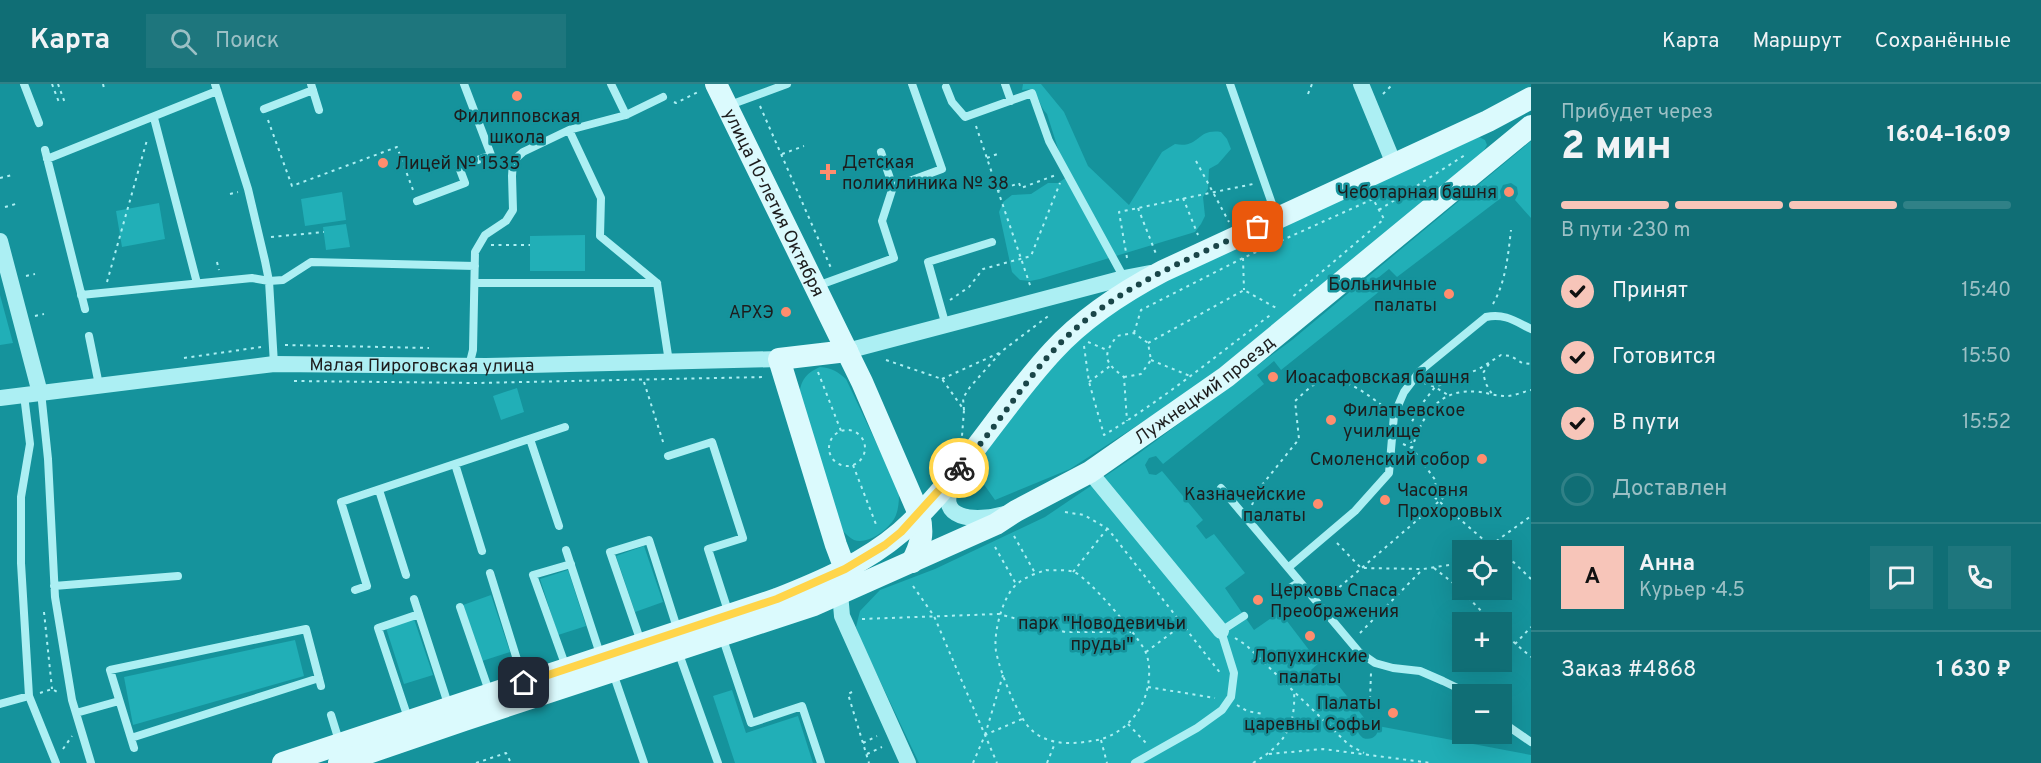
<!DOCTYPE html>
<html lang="ru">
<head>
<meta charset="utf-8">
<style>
  body { margin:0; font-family:Overpass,sans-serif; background:#1e767d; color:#f1f3f6; height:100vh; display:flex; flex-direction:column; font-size:22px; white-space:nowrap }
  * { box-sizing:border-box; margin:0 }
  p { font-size:20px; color:#9cc0c5 }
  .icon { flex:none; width:33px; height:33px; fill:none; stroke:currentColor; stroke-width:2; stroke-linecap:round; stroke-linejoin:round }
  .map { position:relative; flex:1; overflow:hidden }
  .drawer { display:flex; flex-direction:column; background:#106e75; width:510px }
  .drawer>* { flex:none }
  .tools { position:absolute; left:1452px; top:456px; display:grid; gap:12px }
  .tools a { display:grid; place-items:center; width:60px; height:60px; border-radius:0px; background:#106e75; box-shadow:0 6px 24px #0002; font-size:30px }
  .pin { position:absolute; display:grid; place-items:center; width:51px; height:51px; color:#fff; margin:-26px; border-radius:12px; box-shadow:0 3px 9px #0006 }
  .courier { position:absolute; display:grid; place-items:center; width:60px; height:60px; margin:-30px; border:4px solid #ffd54a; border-radius:50%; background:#fff; color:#222; box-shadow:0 2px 8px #0007 }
  .headline em { font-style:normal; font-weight:800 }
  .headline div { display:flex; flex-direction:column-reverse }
  .headline { display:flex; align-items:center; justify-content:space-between; height:102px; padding:0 30px }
  h1 { font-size:39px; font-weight:800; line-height:45px }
  .bar { display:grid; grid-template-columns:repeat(4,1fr); gap:9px 6px; align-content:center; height:72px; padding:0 30px }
  .bar i { height:8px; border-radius:4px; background:#308187 }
  .bar .on { background:#f7c5b9 }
  .bar p { grid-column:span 4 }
  .line { display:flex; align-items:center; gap:15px; padding:0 30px; border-top:2px solid #308187 }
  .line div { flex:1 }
  .round { display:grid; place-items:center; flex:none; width:63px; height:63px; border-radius:0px; background:#1e767d }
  ol { padding:0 30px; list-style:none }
  li { display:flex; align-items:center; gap:18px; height:66px }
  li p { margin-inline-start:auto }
  li .icon { padding:6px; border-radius:50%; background:#f7c5b9; color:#111; stroke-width:4 }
  li:last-child { color:#9cc0c5 }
  li i { width:33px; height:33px; border:3px solid #308187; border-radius:50% }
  header { display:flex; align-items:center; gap:36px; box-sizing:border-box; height:84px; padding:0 30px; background:#106e75; border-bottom:2px solid #308187 }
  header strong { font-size:28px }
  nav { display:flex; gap:33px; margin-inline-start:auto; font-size:21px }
  .search { width:420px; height:54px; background:#1e767d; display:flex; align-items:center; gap:15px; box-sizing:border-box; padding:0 21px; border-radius:0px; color:#9cc0c5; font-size:22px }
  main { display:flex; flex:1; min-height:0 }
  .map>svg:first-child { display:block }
</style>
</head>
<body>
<header>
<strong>Карта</strong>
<div class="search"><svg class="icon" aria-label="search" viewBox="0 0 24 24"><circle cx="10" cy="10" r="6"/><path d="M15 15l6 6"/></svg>Поиск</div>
<nav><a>Карта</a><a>Маршрут</a><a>Сохранённые</a></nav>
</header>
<main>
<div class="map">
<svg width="1531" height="679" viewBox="0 0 1531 679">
  <rect width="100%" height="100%" fill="#15939c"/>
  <path fill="#21afb7" d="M1023,0H1041L1064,28L1088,82L1129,121L1162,68L1175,60C1200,65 1196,44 1221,48L1227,55L1231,65L1218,80L1209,85L1208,105L1203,113L1205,132L1201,140L1195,148L1040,195L1030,197L1020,196L1012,188L999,128L1003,118L1012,111L1031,110L1048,99H1058L1067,93L1047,30C1039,22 1040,13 1032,5L1022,6Z
    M1479,53L1485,56L1487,61L1482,70L1468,83L1195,304L1070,385L995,416L973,385L1036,302L1070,263L1102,234L1180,188Z
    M1531,57V134L1515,116L1518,110L1517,103L1511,99L1503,101L1500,107L1501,114L1397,193L1389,185L1373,198L1380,207L1281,286L1274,277L1257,291L1264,300L1163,380L1156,372L1149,374L1145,381L1149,390L1156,391L1162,387L1203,436L1196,442L1206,455L1214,450L1245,489L1225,504L1254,546L1280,528L1319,579L1311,586L1321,599L1331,592L1365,635C1356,640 1355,648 1363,654C1372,657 1379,652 1378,642L1531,671V679H919L862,559L856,543L860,527L880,506L935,485L1045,433L1138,370L1292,256Z
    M342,108L346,136L305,142L301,115Z
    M159,119L165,155L122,163L116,127Z
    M346,140L350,163L326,166L323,143Z
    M585,151V187H530V152Z
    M0,211L13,259L0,261Z
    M820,283C832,284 837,287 846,295L899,407C899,415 899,423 896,431C891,444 869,461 854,456C850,454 846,450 843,447L799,315C800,298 804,290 820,283Z
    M517,304L524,328L501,336L493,312Z
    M644,462L663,518L635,528L616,472Z
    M568,486L586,542L558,551L540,495Z
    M491,511L510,568L482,577L463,521Z
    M414,535L433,591L404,600L386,544Z
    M295,556L304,592L133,641L124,593Z
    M732,606L746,649L798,632L813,679H735L713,612Z"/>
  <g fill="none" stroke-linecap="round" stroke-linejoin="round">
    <path stroke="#aceff3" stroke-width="2" stroke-dasharray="3 4.5" stroke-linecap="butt" d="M52,0L60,21
      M58,0L65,19
      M103,0L104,4
      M1308,10L1312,0
      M1383,10L1393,0
      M674,18L676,19L698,8
      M760,22L831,184
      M268,36L292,102L397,63L413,106
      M976,42L1031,204
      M782,70L804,62
      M987,74L1000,69
      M1196,77L1229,138
      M0,94L12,91
      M998,107L1019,99L1021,104L1056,91
      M230,110L238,108
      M1183,114L1198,151
      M5,123L19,119
      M1138,124L1156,170
      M1379,126L1465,71
      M271,153L324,148
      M491,161H530
      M1127,174L1119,128L1253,100
      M1243,174L1244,206
      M217,178L219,186
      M26,192L35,190
      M107,198L147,56
      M950,216L969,203L983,185L1031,172L1060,99
      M1493,220C1506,197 1508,171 1511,146
      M35,232L44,230
      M1134,249L1141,226L1243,174L1373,115L1384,135L1291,214
      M1088,258L1107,266
      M1148,259L1244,206L1278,225
      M285,261L429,264
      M1084,262L1089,298L1104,351C1163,316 1217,271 1273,229
      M184,274L261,263
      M886,276L942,295L964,326L962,352
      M1151,276L1190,292
      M1489,280L1483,289L1486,300L1492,310
      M818,288L841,347
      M1124,293L1141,290L1151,276L1148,259L1134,249L1117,252C1102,272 1104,278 1124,293L1127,337
      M942,295L999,269
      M294,297L476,299L765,293
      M644,298L664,361
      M1089,298L1110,282
      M1424,299L1435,303L1448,311
      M964,326L963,314L970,303L1002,267L1051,230
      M829 364a18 18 0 1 1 36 0a18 18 0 1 1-36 0Z
      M1403,360L1412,364L1409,344L1418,325L1435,303L1479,285L1501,271L1511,272L1522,279L1531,280
      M853,381L877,443
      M1252,421L1258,406L1299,355L1295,317C1303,310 1311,301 1321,297C1341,289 1370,312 1385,324
      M1065,428L1084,431L1108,445L1221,590
      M1014,452L1035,489
      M1337,459L1361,484L1423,485L1462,479
      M995,463L1016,500
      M1484,466L1531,432
      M1501,466L1494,460L1485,457L1433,412L1436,397L1412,364C1423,330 1439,303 1480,308C1488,309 1496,312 1504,312C1512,313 1522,308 1531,306
      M1502,467L1531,495
      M1434,484L1457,502L1492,538
      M1046,486C1054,487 1066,485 1074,488C1088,493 1141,555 1146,569C1152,584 1149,608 1141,622C1131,641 1112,655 1091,657C1074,660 1054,661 1038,651C1025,643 1019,628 1012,614C1006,600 999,583 996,567C993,549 1003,511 1017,500C1025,493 1037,489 1046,486Z
      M1073,488L1107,445
      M913,502L934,532L997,679
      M1328,513L1444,413
      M44,528L52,605
      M862,535L999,530L1065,548H1131
      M1502,548L1531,573
      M1360,549L1423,485
      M1235,554L1246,561L1349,661L1364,669
      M1515,560L1531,543
      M1146,568L1182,541
      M1148,603L1215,614
      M852,608L848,610L869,679
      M40,609L52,605L59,609
      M1370,615L1371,589
      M1237,621L1247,627L1263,630
      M1128,640L1146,659
      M985,651L1003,591
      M1101,656L1107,679
      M863,659L877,652
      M63,665L72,652
      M867,670L882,663
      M1269,670L1323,665L1431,679
      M476,679L506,669L511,679
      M973,679L985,651L1022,635
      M1047,679L1055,659
      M1253,679C1284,661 1296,643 1294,607"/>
    <path stroke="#aceff3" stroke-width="8" d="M24,0L39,39
      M215,0L248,105L265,177L269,197L274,280
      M311,0L319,26
      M611,0L626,31L663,13
      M1005,0L1011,17
      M1230,0L1277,134
      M946,3L952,18L965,33L1032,9L1049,57L1124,194
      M727,22L787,0
      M264,25L313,6
      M154,34L197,199
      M569,46L626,31
      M45,66L85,225
      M881,68L893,103
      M47,75L217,7
      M417,117L465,99L459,83L491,71L464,0
      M475,199H657L669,278
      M817,202L894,174L882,137L893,103L942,85L912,0
      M81,211L252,194L269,197L283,196L311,178L475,182
      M946,242L928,178L992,158
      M89,252L99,301
      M469,282L473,266L475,168L485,151L506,137L513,126L512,92L513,77L523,68L569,46L601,114L600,152L657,199
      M41,308L48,375L55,513L72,616L91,679
      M24,311L30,360L21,413V479L29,612
      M530,355L559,442
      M668,372L712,358L743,454L708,465L729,530
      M455,380L482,467
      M1221,404L1359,568L1375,579L1393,584L1420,587L1443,597L1470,610
      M379,406L406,491
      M566,466L601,573
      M1289,483L1355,427L1389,389L1394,331L1404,308L1420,287L1486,233C1504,229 1515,237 1531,245
      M490,489L524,598
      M54,502L178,492
      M355,506L367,502L341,418L565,343
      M1279,510L1300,498
      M414,515L449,623
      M460,523L490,610
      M722,552L751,639L802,622L821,679
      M641,558L610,468L649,456L678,547
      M678,567L718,679
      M566,583L533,491L571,480
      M613,589L644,679
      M0,620L29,612L56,679
      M76,629L119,617
      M331,631L340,660
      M409,637L378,544L419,530
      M1502,638L1531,658
      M131,654L319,594
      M134,664L110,586L306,545L321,602
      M1135,679L1197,644L1222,626L1231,613L1234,589L1221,547L1244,532"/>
    <g stroke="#aceff3" stroke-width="16">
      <path d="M1361,0L1394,80"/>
      <path d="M0,157L40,309"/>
      <path d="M847,267L1124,194L1150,189"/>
      <path id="s1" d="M0,314L274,280L486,282L779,275"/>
      <path d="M1090,388L1221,547"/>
      <path d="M955,396C931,437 977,438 1005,430"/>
      <path d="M840,509L842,532L908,679"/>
    </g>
    <g stroke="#dbfafd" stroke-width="22">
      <path id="s2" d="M716,0L862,298L919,430C924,450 921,460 912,478"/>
      <path d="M847,267L779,275L836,461L845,485L856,494"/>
      <path d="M283,679L777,515C820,498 865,479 901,448C960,396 999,325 1053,267C1084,233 1123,208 1163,187L1488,37L1531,14"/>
      <path id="s3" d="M339,679L464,636L814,521L996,440L1016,427L1090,388L1226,293L1531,42"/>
    </g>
  </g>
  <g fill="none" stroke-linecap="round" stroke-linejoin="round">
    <path stroke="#1a4649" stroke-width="6" stroke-dasharray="0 10.8" d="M959,384C994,348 1019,304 1053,267C1108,206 1185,177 1258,143"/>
    <path stroke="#ffd54a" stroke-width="8" d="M524,599L777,515L845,485L885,461L901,448L959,384"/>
  </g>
  <g fill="#ff8d6e" stroke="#15939c" stroke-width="2">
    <circle cx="517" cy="12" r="6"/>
    <circle cx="383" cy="79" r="6"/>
    <path d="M825 79h6v6h6v6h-6v6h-6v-6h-6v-6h6z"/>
    <circle cx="1509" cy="108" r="6"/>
    <circle cx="1449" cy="210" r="6"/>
    <circle cx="786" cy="228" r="6"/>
    <circle cx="1273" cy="293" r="6"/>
    <circle cx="1331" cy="336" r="6"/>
    <circle cx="1482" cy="375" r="6"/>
    <circle cx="1385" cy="416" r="6"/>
    <circle cx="1318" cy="420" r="6"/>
    <circle cx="1258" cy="516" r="6"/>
    <circle cx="1310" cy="552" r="6"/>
    <circle cx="1393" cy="629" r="6"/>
  </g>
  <g text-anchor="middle" stroke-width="5" stroke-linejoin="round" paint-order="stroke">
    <g font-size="18" fill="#1d1d1d" stroke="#15939c" text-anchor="start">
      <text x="517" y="38" text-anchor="middle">Филипповская<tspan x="517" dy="21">школа</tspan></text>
      <text x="842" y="84">Детская<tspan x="842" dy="21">поликлиника № 38</tspan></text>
      <text x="395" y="85">Лицей № 1535</text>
      <text x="1497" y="114" text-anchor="end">Чеботарная башня</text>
      <text x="1437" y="206" text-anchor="end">Больничные<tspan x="1437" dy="21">палаты</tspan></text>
      <text x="774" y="234" text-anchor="end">АРХЭ</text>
      <text x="1285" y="299">Иоасафовская башня</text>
      <text x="1343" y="332">Филатьевское<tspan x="1343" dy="21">училище</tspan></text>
      <text x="1470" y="381" text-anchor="end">Смоленский собор</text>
      <text x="1397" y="412">Часовня<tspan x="1397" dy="21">Прохоровых</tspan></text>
      <text x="1306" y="416" text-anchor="end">Казначейские<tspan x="1306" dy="21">палаты</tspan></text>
      <text x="1270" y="512">Церковь Спаса<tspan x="1270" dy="21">Преображения</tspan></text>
      <text x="1310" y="578" text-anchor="middle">Лопухинские<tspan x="1310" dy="21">палаты</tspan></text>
      <text x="1381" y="625" text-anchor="end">Палаты<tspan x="1381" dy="21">царевны Софьи</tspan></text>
    </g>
    <g font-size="18" fill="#1d1d1d" stroke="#15939c">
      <text dy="6" stroke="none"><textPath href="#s2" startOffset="132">улица 10-летия Октября</textPath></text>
      <text dy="6" stroke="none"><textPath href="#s1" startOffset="424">Малая Пироговская улица</textPath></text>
      <text dy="6" stroke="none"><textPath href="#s3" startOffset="948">Лужнецкий проезд</textPath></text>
    </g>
    <g font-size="18" fill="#1b1d1d" stroke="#15939c">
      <text x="1102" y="545">парк "Новодевичьи<tspan x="1102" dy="21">пруды"</tspan></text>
    </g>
  </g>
</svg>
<div class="tools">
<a><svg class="icon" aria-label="locate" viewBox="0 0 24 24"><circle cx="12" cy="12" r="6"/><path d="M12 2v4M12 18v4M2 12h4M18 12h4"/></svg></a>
<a>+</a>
<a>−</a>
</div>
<div class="pin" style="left:1258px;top:143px;background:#ea580c"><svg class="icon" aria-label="bag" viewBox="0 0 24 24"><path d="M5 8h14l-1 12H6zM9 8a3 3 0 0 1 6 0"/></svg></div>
<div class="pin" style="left:524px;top:599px;background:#1f2937"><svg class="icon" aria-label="home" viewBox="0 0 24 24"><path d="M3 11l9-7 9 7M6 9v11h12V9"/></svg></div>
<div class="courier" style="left:959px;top:384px"><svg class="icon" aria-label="bike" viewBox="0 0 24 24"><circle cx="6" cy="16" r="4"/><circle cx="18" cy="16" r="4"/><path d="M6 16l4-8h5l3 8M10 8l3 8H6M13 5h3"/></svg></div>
</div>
<section class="drawer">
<div class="headline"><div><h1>2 мин</h1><p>Прибудет через</p></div><em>16:04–16:09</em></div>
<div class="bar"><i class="on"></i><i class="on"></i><i class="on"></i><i></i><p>В пути · 230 m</p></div>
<ol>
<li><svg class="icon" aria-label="check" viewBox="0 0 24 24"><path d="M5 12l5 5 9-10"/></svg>Принят<p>15:40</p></li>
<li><svg class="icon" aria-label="check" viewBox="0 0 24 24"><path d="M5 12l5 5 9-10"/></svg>Готовится<p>15:50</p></li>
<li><svg class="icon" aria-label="check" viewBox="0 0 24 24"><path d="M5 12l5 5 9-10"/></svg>В пути<p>15:52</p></li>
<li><i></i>Доставлен</li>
</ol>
<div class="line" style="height:108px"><b class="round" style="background:#f7c5b9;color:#111">А</b><div><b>Анна</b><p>Курьер · 4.5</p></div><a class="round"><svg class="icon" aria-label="chat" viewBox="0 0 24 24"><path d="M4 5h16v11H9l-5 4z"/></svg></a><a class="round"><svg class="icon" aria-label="phone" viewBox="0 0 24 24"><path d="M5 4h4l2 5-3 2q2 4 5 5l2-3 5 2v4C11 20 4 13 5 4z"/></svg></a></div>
<div class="line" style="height:78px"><div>Заказ #4868</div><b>1 630 ₽</b></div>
</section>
</main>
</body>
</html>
